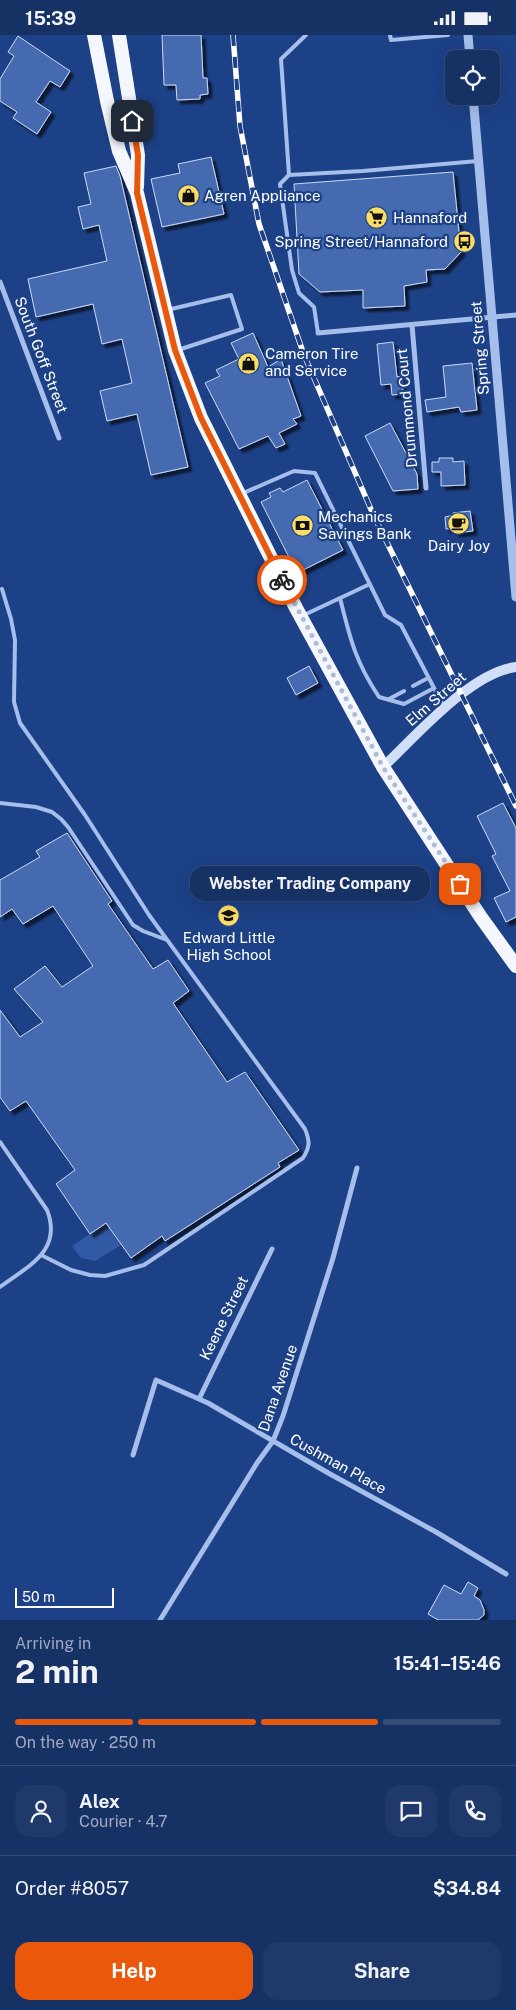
<!DOCTYPE html>
<html lang="en">
<head>
<meta charset="utf-8">
<style>
  body { margin:0; font-family:"Public Sans",sans-serif; background:#1f396a; color:#f1f3f6; height:100vh; display:flex; flex-direction:column; font-size:19px; white-space:nowrap }
  * { box-sizing:border-box; margin:0 }
  p { font-size:16px; color:#9ea9bf }
  .icon { flex:none; width:28px; height:28px; fill:none; stroke:currentColor; stroke-width:2; stroke-linecap:round; stroke-linejoin:round }
  .map { position:relative; height:1585px; overflow:hidden }
  .side { display:flex; flex-direction:column; background:#163164; flex:1 }
  .side>* { flex:none }
  .fabs { position:absolute; left:445px; top:15px; display:grid; gap:10px }
  .fabs a { display:grid; place-items:center; width:55px; height:55px; border-radius:10px; background:#163164; box-shadow:0 5px 20px #0002,0 0 0 1px #354c78; font-size:25px }
  .scale { position:absolute; left:15px; bottom:12px; width:99px; box-sizing:border-box; padding-left:5px; border:2px solid #fff; border-top:0; font-size:14px; line-height:18px; white-space:nowrap; color:#fff; -webkit-text-stroke:4px #1d4186; paint-order:stroke }
  .pin { position:absolute; display:grid; place-items:center; width:42px; height:42px; color:#fff; margin:-21px; border-radius:10px; box-shadow:0 2px 8px #0006 }
  .courier { position:absolute; display:grid; place-items:center; width:50px; height:50px; margin:-25px; border:4px solid #ea580c; border-radius:50%; background:#fff; color:#222; box-shadow:0 1px 6px #0007 }
  .bubble { position:absolute; height:35px; border-radius:15px; background:#163164; box-shadow:0 5px 20px #0002,0 0 0 1px #354c78; font-size:16px; font-weight:700; line-height:35px; text-align:center }
  .head em { font-style:normal; font-weight:700 }
  .head div { display:flex; flex-direction:column-reverse }
  .head { display:flex; align-items:center; justify-content:space-between; height:85px; padding:0 15px }
  h1 { font-size:32px; font-weight:700; line-height:38px }
  .bar { display:grid; grid-template-columns:repeat(4,1fr); gap:8px 5px; align-content:center; height:60px; padding:0 15px }
  .bar i { height:6px; border-radius:4px; background:#354c78 }
  .bar .current { background:#ea580c }
  .bar p { grid-column:span 4 }
  .line { display:flex; align-items:center; gap:12px; padding:0 15px; border-top:1px solid #354c78 }
  .line div { flex:1 }
  .round { display:grid; place-items:center; flex:none; width:52px; height:52px; border-radius:15px; background:#1f396a }
  .primary-button { display:flex; gap:10px; margin-top:auto; padding:10px 15px }
  .primary-button a { flex:1; height:58px; border-radius:15px; background:#ea580c; color:#fff; font-size:20px; font-weight:700; line-height:58px; text-align:center }
  .primary-button a+a { background:#1f396a; color:#f1f3f6 }
  .status { display:flex; justify-content:space-between; align-items:center; height:35px; padding:0 25px; background:#163164; direction:ltr }
  .status svg { height:14px; fill:currentColor }
  .map>svg:first-child { display:block }
</style>
</head>
<body>
<div class="status"><b>15:39</b><svg viewBox="0 0 49 12"><path d="M0 12V9h3v3zM5 12V6h3v6zM10 12V3h3v9zM15 12V0h3v12zM26 1h20v11H26zM47 4h2v5h-2z"/></svg></div>
<div class="map">
<svg width="516" height="1585" viewBox="0 0 516 1585">
  <defs>
    <filter id="shadow"><feDropShadow dx="4" dy="4" stdDeviation="1" flood-color="#0009"/></filter>
  </defs>
  <rect width="100%" height="100%" fill="#1d4186"/>
  <path fill="#3159a4" d="M106,1188L121,1210L95,1226L81,1223L72,1211Z"/>
  <path fill="#456aaf" stroke="#cadaf8" filter="url(#shadow)" d="M162,0H201L203,43H207L208,59L200,60V64L177,65L176,50H164Z
    M18,1L70,36L60,52L50,46L36,67L51,77L37,99L13,83L17,77L0,66V44L14,21L8,17Z
    M211,122L224,179L162,192L151,144L180,138L178,129Z
    M116,131L120,141L188,432L151,440L137,379L107,386L100,356L132,348L122,304L102,309L93,269L36,282L28,244L107,226L99,190L83,194L78,172L91,169L84,138Z
    M453,137L461,217L445,234L426,235L427,247L404,251L405,271L363,273V255L320,257L299,239L294,149Z
    M253,298L268,332L281,324L301,381L293,384L297,389L279,398L285,409L276,413L268,401L239,414L205,348L220,341L216,335L239,324L231,308Z
    M393,307L397,342L402,341L403,359L392,360L391,349L381,350L377,309Z
    M472,328L477,375L461,377L459,372L427,377L425,365L446,362L443,331Z
    M390,388L417,439L418,454L393,456L365,401Z
    M439,423H453V427L464,426L465,450L441,451V437H432V427H439Z
    M307,445L343,515L297,538L261,467L271,462L269,458L280,453L283,457Z
    M470,476L473,496L455,498L454,493L446,494L445,482L454,480L453,478Z
    M309,631L318,648L296,660L287,643Z
    M503,768L516,793V882L506,887L494,863L510,856L492,821L496,819L477,781Z
    M67,798L112,866L108,869L153,934L168,925L189,956L173,968L227,1047L245,1037L299,1115L278,1128L280,1132L165,1206L162,1201L131,1223L106,1188L90,1199L56,1149L75,1135L26,1066L10,1076L0,1062V975L20,1002L43,987L14,954L45,931L62,952L93,931L53,871L23,889L12,874L0,882V845L40,822L36,816Z
    M468,1547L478,1553L474,1561L480,1565L484,1575V1580L478,1585H438L428,1579L444,1550L461,1559Z"/>
  <g fill="none" stroke-linecap="round" stroke-linejoin="round">
    <path stroke="#a5beeb" stroke-width="4" d="M306,0L281,24L289,140L363,136L478,126
      M390,0L391,5L448,0
      M289,140L280,149L292,235L299,258L314,272L318,298
      M167,275L231,260L242,294L178,315
      M241,459L294,436L315,438L385,580L401,590L444,672
      M2,554L11,584L15,605L14,667L20,688L85,780L149,880L305,1094C310,1106 310,1112 303,1123L144,1230L105,1241L90,1240L71,1235L41,1220
      M340,563C350,603 355,626 379,662L404,669L434,653
      M304,580L370,549
      M413,651L428,643
      M389,664L404,656
      M0,768L36,772L52,777L61,784L68,792L133,890L143,896L167,905
      M0,1107L47,1175C63,1216 28,1231 0,1252"/>
    <path stroke="#a5beeb" stroke-width="5" d="M0,247L59,403
      M412,290L426,453
      M318,298L516,280
      M199,1364L272,1214
      M133,1420L156,1345L208,1368L330,1439L436,1497L506,1539
      M160,1585L257,1428L273,1406L283,1381L333,1223L357,1133"/>
    <path stroke="#a5beeb" stroke-width="9" d="M468,0L470,24
      M473,61L516,562"/>
    <path stroke="#d1def8" stroke-width="10" d="M383,732C416,701 471,637 516,632"/>
    <path stroke="#f4f8fe" stroke-width="14" d="M94,0L107,66L119,116L137,158L175,315L201,383L296,573L383,732L480,881L516,931
      M119,0L138,120L137,152"/>
    <defs>
      <path id="rail" d="M233,0L240,91L259,189L304,320L373,479L516,771"/>
    </defs>
    <use href="#rail" stroke="#fff" stroke-width="5.5"/>
    <use href="#rail" stroke="#1d4186" stroke-width="4" stroke-dasharray="11" stroke-linecap="butt"/>
  </g>
  <g fill="none" stroke-linecap="round" stroke-linejoin="round">
    <path stroke="#b0bcd5" stroke-width="5" stroke-dasharray="0 9" d="M282,545L383,732L460,849"/>
    <path stroke="#ea580c" stroke-width="6" d="M132,86L138,120L137,158L175,315L201,383L282,545"/>
  </g>
  <defs>
    <symbol id="shop-disc" viewBox="-11 -11 22 22"><circle r="9.5" fill="#fade64" stroke="#1d4186"/><path d="M-5-2.5h2.3a2.7 3.5 0 0 1 5.4 0H5L5.5 6h-11ZM-1.5-2.5h3a1.5 2.3 0 0 0-3 0Z" fill="#111"/></symbol>
    <symbol id="supermarket-disc" viewBox="-11 -11 22 22"><circle r="9.5" fill="#fade64" stroke="#1d4186"/><path d="M-6-5.5h2.5l.6 2H6L4.5 2H-2.5L-4.4-4H-6ZM-1.5 3.2a1.3 1.3 0 1 0 .1 0ZM3 3.2a1.3 1.3 0 1 0 .1 0Z" fill="#111"/></symbol>
    <symbol id="bus-disc" viewBox="-11 -11 22 22"><circle r="9.5" fill="#fade64" stroke="#1d4186"/><path d="M-5-6H5V4H4V6H2V4H-2V6H-4V4H-5ZM-3.5-4V0h7V-4ZM-3.5 1.2v1.5H-2V1.2ZM2 1.2v1.5H3.5V1.2Z" fill="#111"/></symbol>
    <symbol id="cafe-disc" viewBox="-11 -11 22 22"><circle r="9.5" fill="#fade64" stroke="#1d4186"/><path d="M-5.5-4.5H6V0H3Q3 3.5 0 3.5H-2.5Q-5.5 3.5-5.5 0ZM3-3.2v2h1.7v-2ZM-6 4.5H4V6H-6Z" fill="#111"/></symbol>
    <symbol id="bank-disc" viewBox="-11 -11 22 22"><circle r="9.5" fill="#fade64" stroke="#1d4186"/><path d="M-6-4H6V4H-6ZM0-2.3a2.3 2.3 0 1 0 0 4.6a2.3 2.3 0 1 0 0-4.6Z" fill="#111"/></symbol>
    <symbol id="school-disc" viewBox="-11 -11 22 22"><circle r="9.5" fill="#fade64" stroke="#1d4186"/><path d="M0-5L7-2L0 1L-7-2ZM-4 1L0 2.5L4 1V4Q0 6-4 4Z" fill="#111"/></symbol>
  </defs>
  <g fill-rule="evenodd">
    <use href="#shop-disc" x="176" y="148" width="25" height="25"/>
    <use href="#supermarket-disc" x="364" y="170" width="25" height="25"/>
    <use href="#bus-disc" x="452" y="194" width="25" height="25"/>
    <use href="#shop-disc" x="236" y="316" width="25" height="25"/>
    <use href="#cafe-disc" x="446" y="476" width="25" height="25"/>
    <use href="#bank-disc" x="290" y="478" width="25" height="25"/>
    <use href="#school-disc" x="216" y="868" width="25" height="25"/>
  </g>
  <g text-anchor="middle" stroke-width="4.5" stroke-linejoin="round" paint-order="stroke">
    <g font-size="15" fill="#fff" stroke="#1d4186" text-anchor="start">
      <text x="204" y="166">Agren Appliance</text>
      <text x="393" y="188">Hannaford</text>
      <text x="448" y="212" text-anchor="end">Spring Street/Hannaford</text>
      <text x="265" y="324">Cameron Tire<tspan x="265" dy="17">and Service</tspan></text>
      <text x="318" y="487">Mechanics<tspan x="318" dy="17">Savings Bank</tspan></text>
      <text x="459" y="516" text-anchor="middle">Dairy Joy</text>
      <text x="229" y="908" text-anchor="middle">Edward Little<tspan x="229" dy="17">High School</tspan></text>
    </g>
    <g font-size="15" fill="#fff" stroke="#1d4186">
      <text transform="translate(480 313) rotate(-95)" y="5">Spring Street</text>
      <text transform="translate(41 320) rotate(69)" y="5">South Goff Street</text>
      <text transform="translate(407 373) rotate(-95)" y="5">Drummond Court</text>
      <text transform="translate(436 664) rotate(-41)" y="5">Elm Street</text>
      <text transform="translate(224 1283) rotate(-64)" y="5">Keene Street</text>
      <text transform="translate(278 1353) rotate(-71)" y="5">Dana Avenue</text>
      <text transform="translate(338 1429) rotate(29)" y="5">Cushman Place</text>
    </g>
  </g>
</svg>
<div class="fabs">
<a><svg class="icon" aria-label="locate" viewBox="0 0 24 24"><circle cx="12" cy="12" r="6"/><path d="M12 2v4M12 18v4M2 12h4M18 12h4"/></svg></a>
</div>
<div class="scale">50 m</div>
<div class="pin" style="left:460px;top:849px;background:#ea580c"><svg class="icon" aria-label="bag" viewBox="0 0 24 24"><path d="M5 8h14l-1 12H6zM9 8a3 3 0 0 1 6 0"/></svg></div>
<div class="pin" style="left:132px;top:86px;background:#1f2937"><svg class="icon" aria-label="home" viewBox="0 0 24 24"><path d="M3 11l9-7 9 7M6 9v11h12V9"/></svg></div>
<div class="courier" style="left:282px;top:545px"><svg class="icon" aria-label="bike" viewBox="0 0 24 24"><circle cx="6" cy="16" r="4"/><circle cx="18" cy="16" r="4"/><path d="M6 16l4-8h5l3 8M10 8l3 8H6M13 5h3"/></svg></div>
<div class="bubble" style="left:190px;top:831px;width:240px">Webster Trading Company</div>
</div>
<section class="side">
<div class="head"><div><h1>2 min</h1><p>Arriving in</p></div><em>15:41–15:46</em></div>
<div class="bar"><i class="current"></i><i class="current"></i><i class="current"></i><i></i><p>On the way · 250 m</p></div>
<div class="line" style="height:90px"><a class="round"><svg class="icon" aria-label="person" viewBox="0 0 24 24"><circle cx="12" cy="8" r="4"/><path d="M4 21q1-7 8-7t8 7"/></svg></a><div><b>Alex</b><p>Courier · 4.7</p></div><a class="round"><svg class="icon" aria-label="chat" viewBox="0 0 24 24"><path d="M4 5h16v11H9l-5 4z"/></svg></a><a class="round"><svg class="icon" aria-label="phone" viewBox="0 0 24 24"><path d="M5 4h4l2 5-3 2q2 4 5 5l2-3 5 2v4C11 20 4 13 5 4z"/></svg></a></div>
<div class="line" style="height:65px"><div>Order #8057</div><b>$34.84</b></div>
<div class="primary-button"><a>Help</a><a>Share</a></div>
</section>
</body>
</html>
